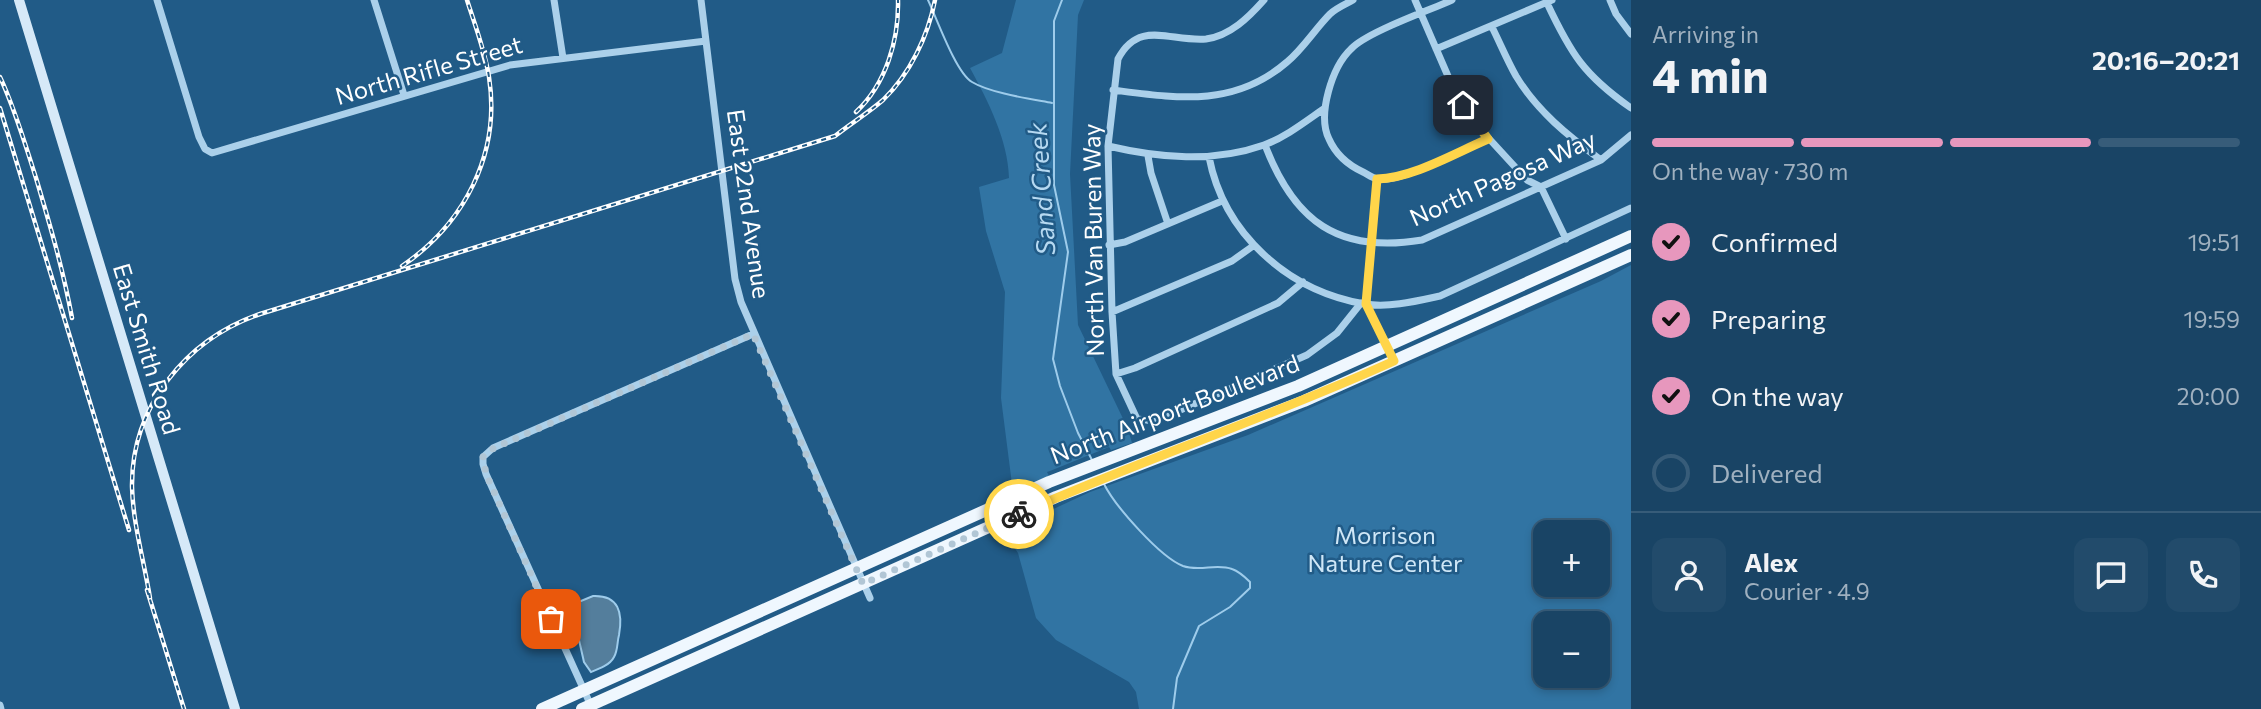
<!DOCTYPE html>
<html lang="en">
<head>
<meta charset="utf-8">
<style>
  body { margin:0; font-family:Commissioner,sans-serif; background:#224b6b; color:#f1f3f6; height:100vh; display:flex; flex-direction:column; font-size:26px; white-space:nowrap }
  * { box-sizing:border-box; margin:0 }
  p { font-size:23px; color:#9fb0bf }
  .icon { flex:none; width:38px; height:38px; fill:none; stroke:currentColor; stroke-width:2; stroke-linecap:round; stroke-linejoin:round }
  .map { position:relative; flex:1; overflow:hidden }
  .sheet { display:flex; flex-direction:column; background:#194465; width:630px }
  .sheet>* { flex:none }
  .controls { position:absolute; left:1533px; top:520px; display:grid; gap:14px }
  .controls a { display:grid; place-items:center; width:77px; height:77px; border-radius:14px; background:#194465; box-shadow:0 4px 10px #0003,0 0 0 2px #375c79; font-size:35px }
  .pin { position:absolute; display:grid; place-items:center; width:60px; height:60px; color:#fff; margin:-30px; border-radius:14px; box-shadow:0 4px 10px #0006 }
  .courier { position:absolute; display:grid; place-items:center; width:70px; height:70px; margin:-35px; border:5px solid #ffd54a; border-radius:50%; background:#fff; color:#222; box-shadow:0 2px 9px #0007 }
  .headline em { font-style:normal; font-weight:700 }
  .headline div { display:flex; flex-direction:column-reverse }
  .headline { display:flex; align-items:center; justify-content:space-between; height:119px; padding:0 21px }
  h1 { font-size:46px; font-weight:700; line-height:52px }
  .bar { display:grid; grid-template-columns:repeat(4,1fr); gap:10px 7px; align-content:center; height:84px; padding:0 21px }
  .bar i { height:9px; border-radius:5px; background:#375c79 }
  .bar .active { background:#e797bd }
  .bar p { grid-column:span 4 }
  .line { display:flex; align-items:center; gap:18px; padding:0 21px; border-top:2px solid #375c79 }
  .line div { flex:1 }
  .round { display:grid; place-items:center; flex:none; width:74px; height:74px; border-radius:14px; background:#224b6b }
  ol { padding:0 21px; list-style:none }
  li { display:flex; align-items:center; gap:21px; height:77px }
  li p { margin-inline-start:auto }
  li .icon { padding:7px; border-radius:50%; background:#e797bd; color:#111; stroke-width:4 }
  li:last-child { color:#9fb0bf }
  li i { width:38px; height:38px; border:4px solid #375c79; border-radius:50% }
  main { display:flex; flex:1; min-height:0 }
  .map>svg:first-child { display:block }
</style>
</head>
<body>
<main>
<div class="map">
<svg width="1631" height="709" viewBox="0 0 1631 709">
  <rect width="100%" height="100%" fill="#215b87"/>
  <path fill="#3174a3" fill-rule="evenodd" d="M1016,0H1084L1078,15L1070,174L1078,325L1128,429L1132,443L1111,450L1109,447L1050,471L1047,472L1049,476L1013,492L1001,398L1005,292L986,231L979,187L1009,178C1008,140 988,101 970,68L1002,53Z
    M1631,265V709H1139L1136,692L1129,682L1056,640L1036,618L1018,553L1004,532L1090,492L1248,435L1601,281ZM1545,532H1598V584H1545ZM1545,623H1598V676H1545Z"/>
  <path fill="#547e9c" stroke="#9ecceb" stroke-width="2" d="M593,596C619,595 623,613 619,635C617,642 618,650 614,657C610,665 599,669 591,672L584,662L579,640L563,608L565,603L581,601Z"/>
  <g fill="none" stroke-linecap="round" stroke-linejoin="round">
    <path stroke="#9ecceb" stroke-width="2" d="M928,0C937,19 956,73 972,82C990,93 1031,99 1052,103
      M1062,0L1054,21V185L1068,252L1053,359L1060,386L1078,433L1092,460
      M1104,484C1115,506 1160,557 1183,566C1200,572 1216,563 1232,569C1238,571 1245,577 1250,582V588L1230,607L1199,626L1177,678L1173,709"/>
    <path stroke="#abd0ea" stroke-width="7" d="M157,0L199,137L205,149L212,153L510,65L706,41
      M374,0L404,95
      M554,0L563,58
      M701,0L735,279L741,302L870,598
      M1264,0C1249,17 1230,36 1206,39C1170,42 1139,19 1118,59L1108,146L1112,312L1116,374L1137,419L1155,421L1307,355L1337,333L1361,303
      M1415,0L1454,90L1471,119L1527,180L1541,187L1566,239
      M1452,0C1428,11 1367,32 1351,49C1332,67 1317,115 1329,139C1336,155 1348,165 1363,172C1367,174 1373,178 1377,179C1398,184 1466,149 1488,139
      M1610,0L1616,14L1631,34
      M1547,3C1571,54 1584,75 1631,108
      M1492,27C1500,43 1507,60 1516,76C1537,111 1568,136 1601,160
      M1436,49L1552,0
      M1113,90C1176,98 1234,108 1287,62C1303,49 1315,29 1330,14C1336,8 1346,4 1353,0
      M1265,145C1294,221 1338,254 1422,240L1601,160L1631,135
      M1108,146C1159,158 1213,163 1264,145C1286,137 1306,121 1325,108
      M1148,156L1151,173L1168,224
      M1209,157C1224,234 1288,291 1365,304C1389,308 1417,301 1440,296L1631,208
      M1377,179L1366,304L1394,361
      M1109,245L1125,242L1222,201
      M1112,312L1232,261L1253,246
      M1116,374L1135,368L1278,303L1303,282
      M0,705L1,709
      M592,708L486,474L483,464V457L493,448L753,334"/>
    <path stroke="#d6e9f8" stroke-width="10" d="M19,0L235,709"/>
    <path stroke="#eff7fe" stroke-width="12" d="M542,709L1049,482L1298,386L1631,236
      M582,709L1056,497L1304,401L1631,255"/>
    <defs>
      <path id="rail" d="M0,77C15,109 25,144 36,178C50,225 63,269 72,318
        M0,108L129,530
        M856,112C886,84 899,40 898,0
        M402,266C464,224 501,154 489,77C485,51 475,25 467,0
        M147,590L184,709
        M150,598C144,561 133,524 132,487C131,406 187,339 260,314L835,136C850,124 868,113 883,100C910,74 928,36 935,0"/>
    </defs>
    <use href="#rail" stroke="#fff" stroke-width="4.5"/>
    <use href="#rail" stroke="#215b87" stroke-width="2" stroke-dasharray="5" stroke-linecap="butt"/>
  </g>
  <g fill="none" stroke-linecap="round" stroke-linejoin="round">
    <path stroke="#b1c6d5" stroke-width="7" stroke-dasharray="0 12.6" d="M551,619L486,474L483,457L494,448L753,334L863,584L1019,514"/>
    <path stroke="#ffd54a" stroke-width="9" d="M1019,514C1143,459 1271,417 1394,361L1366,304L1377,179C1413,178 1455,153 1488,139L1463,105"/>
  </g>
  <g text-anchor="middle" stroke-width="5" stroke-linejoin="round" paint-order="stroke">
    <g font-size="24" fill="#fff" stroke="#215b87">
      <text transform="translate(429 71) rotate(-16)" y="8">North Rifle Street</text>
      <text transform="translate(1503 179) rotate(-24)" y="8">North Pagosa Way</text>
      <text transform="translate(748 204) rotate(82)" y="8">East 22nd Avenue</text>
      <text transform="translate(1094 240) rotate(-91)" y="8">North Van Buren Way</text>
      <text transform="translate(146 349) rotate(73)" y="8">East Smith Road</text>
      <text transform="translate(1175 410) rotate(-21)" y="8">North Airport Boulevard</text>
    </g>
    <g font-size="24" fill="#cfe7f7" stroke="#215b87">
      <text x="1385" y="544">Morrison<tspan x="1385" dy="28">Nature Center</tspan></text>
    </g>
    <g font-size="26" font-style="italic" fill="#b6d9f1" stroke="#215b87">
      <text transform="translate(1042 189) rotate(-94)" y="9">Sand Creek</text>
    </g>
  </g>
</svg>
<div class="controls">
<a>+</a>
<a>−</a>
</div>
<div class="pin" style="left:551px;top:619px;background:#ea580c"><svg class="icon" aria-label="bag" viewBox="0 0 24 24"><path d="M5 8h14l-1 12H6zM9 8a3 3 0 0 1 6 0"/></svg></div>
<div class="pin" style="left:1463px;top:105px;background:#1f2937"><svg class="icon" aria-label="home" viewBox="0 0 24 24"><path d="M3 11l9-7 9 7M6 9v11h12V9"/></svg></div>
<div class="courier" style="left:1019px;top:514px"><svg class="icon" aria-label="bike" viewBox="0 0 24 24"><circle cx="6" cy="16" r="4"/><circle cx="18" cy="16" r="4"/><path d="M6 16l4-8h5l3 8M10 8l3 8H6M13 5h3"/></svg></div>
</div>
<section class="sheet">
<div class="headline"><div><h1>4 min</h1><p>Arriving in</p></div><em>20:16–20:21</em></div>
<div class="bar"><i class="active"></i><i class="active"></i><i class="active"></i><i></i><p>On the way · 730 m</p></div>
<ol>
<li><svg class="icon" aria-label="check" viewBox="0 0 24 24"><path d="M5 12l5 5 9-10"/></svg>Confirmed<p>19:51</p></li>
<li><svg class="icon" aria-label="check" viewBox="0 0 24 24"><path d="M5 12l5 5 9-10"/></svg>Preparing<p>19:59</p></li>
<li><svg class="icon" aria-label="check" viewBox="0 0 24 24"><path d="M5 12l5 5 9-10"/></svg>On the way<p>20:00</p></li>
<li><i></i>Delivered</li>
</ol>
<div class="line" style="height:126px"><a class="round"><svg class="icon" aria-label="person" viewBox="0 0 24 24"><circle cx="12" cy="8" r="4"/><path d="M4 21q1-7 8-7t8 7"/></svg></a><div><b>Alex</b><p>Courier · 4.9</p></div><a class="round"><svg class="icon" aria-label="chat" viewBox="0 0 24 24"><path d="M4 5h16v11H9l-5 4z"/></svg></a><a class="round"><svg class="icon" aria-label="phone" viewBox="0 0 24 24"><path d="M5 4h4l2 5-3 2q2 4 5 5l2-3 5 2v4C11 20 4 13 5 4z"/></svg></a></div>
</section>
</main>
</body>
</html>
